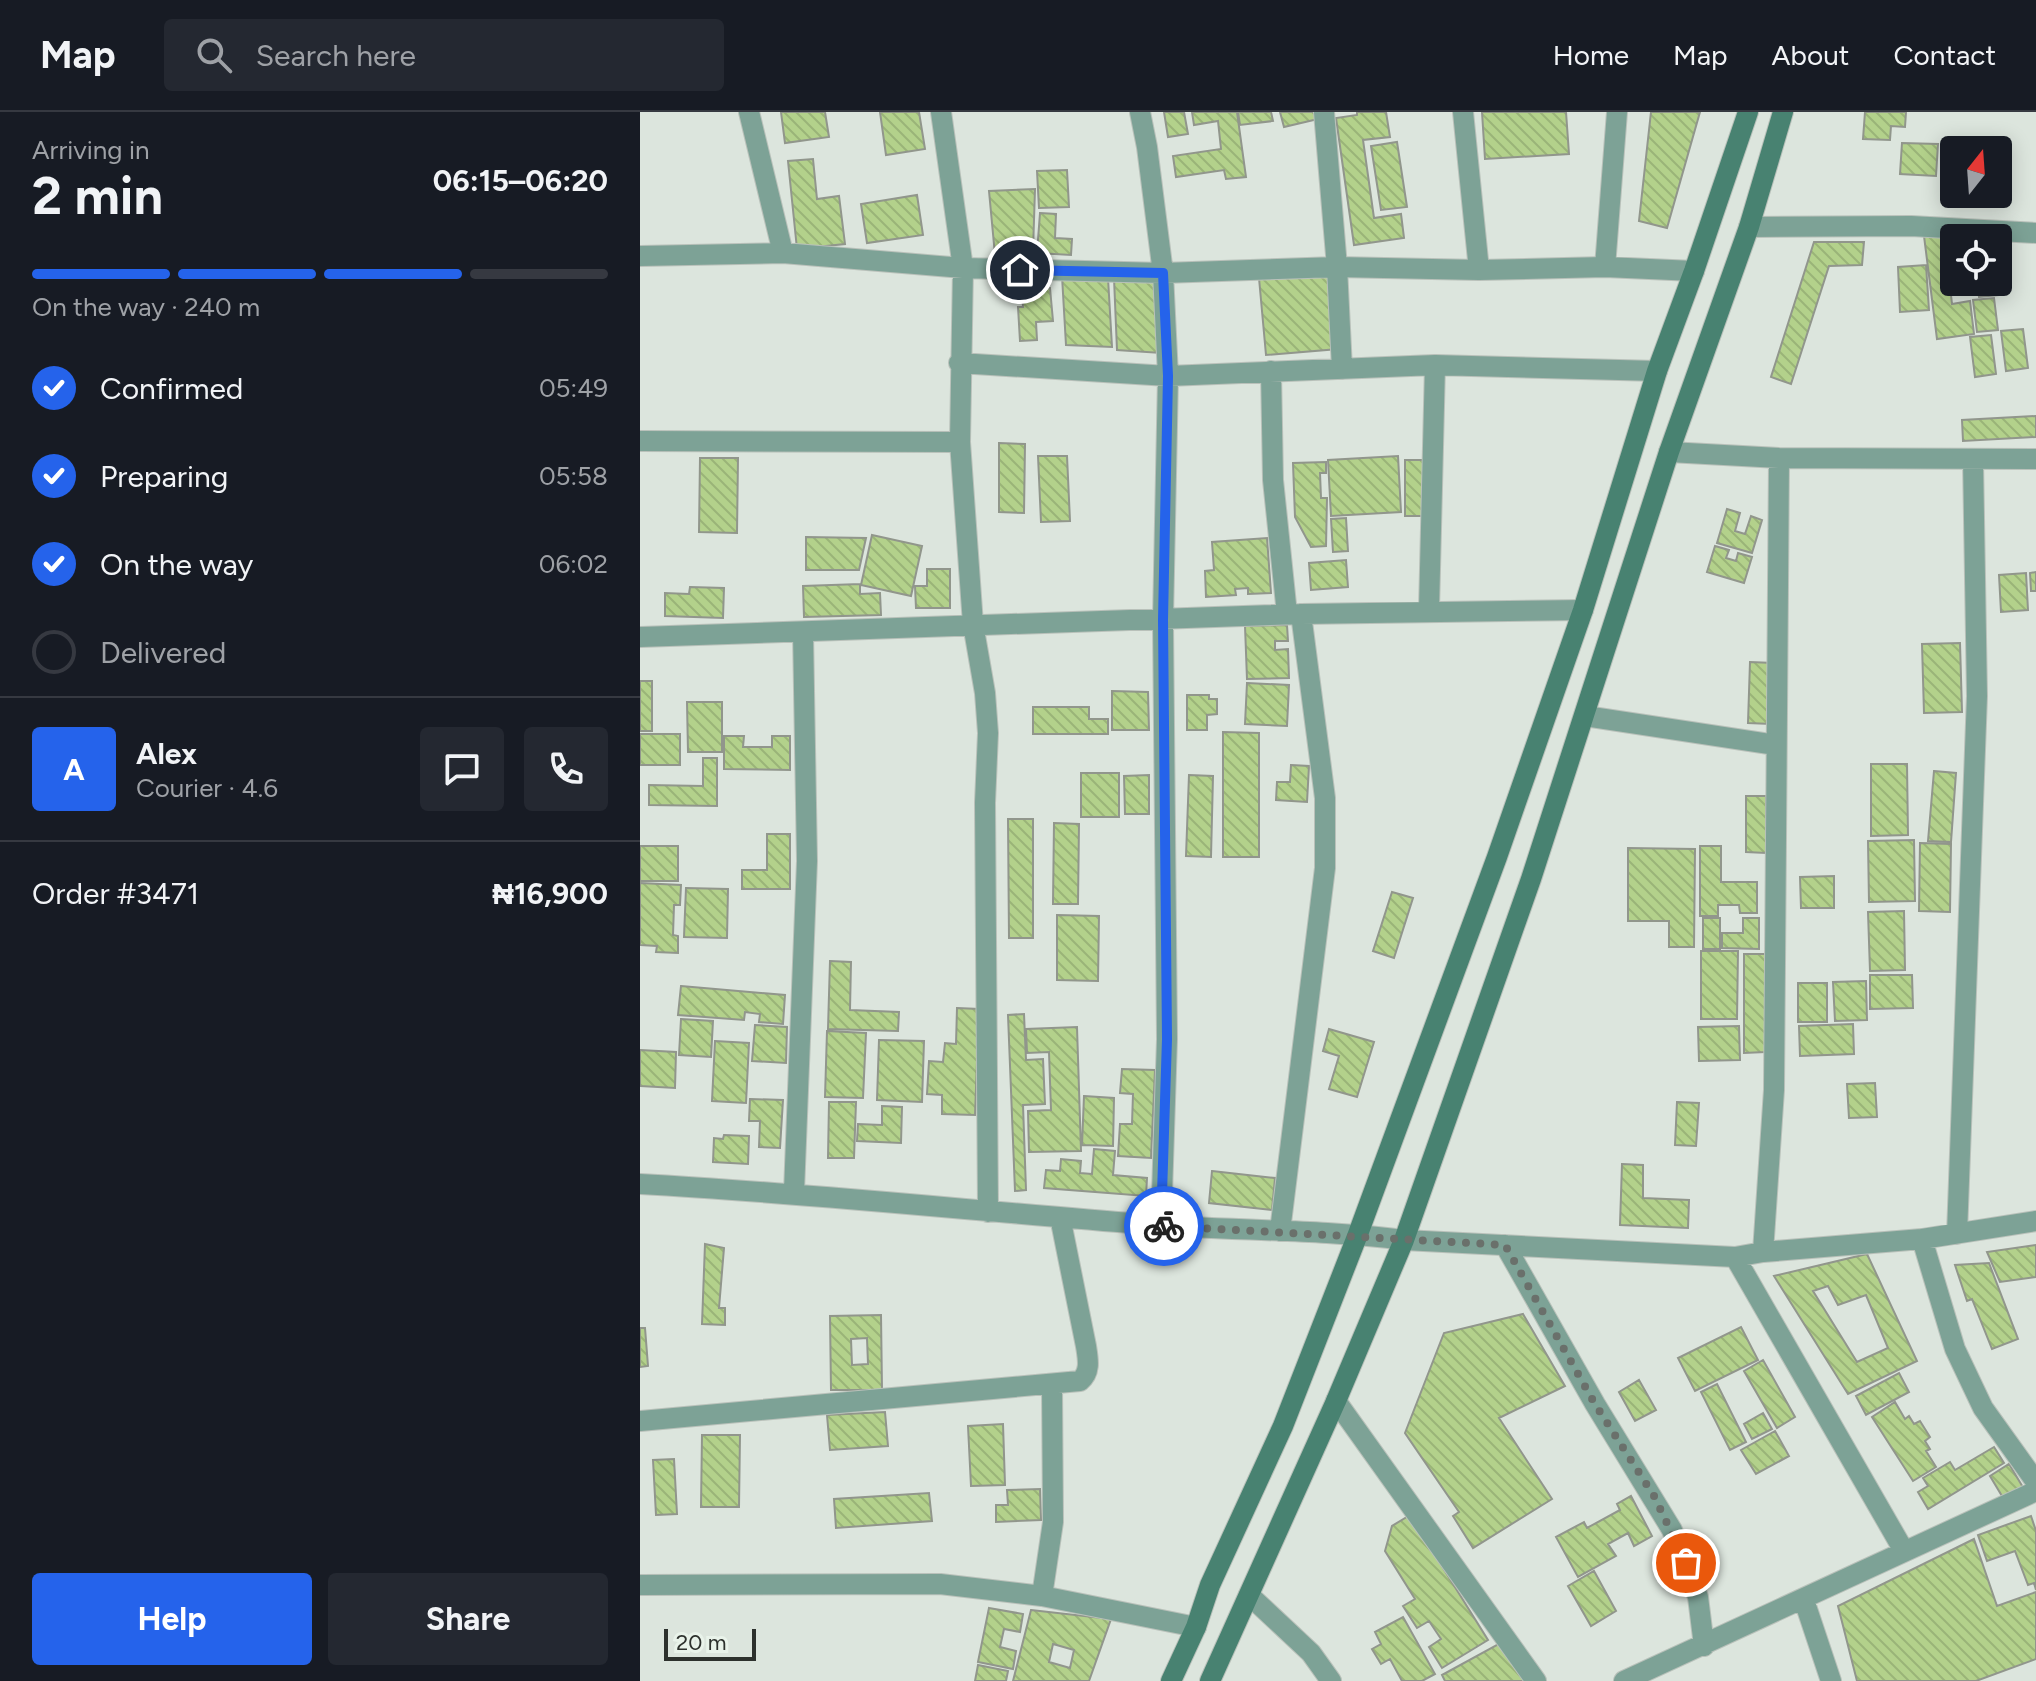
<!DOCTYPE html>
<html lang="en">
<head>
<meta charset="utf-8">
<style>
  body { margin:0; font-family:Figtree,sans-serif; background:#242831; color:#f1f3f6; height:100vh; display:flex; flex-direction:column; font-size:30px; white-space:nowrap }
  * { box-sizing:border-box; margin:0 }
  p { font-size:26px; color:#9ea1a6 }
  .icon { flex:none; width:44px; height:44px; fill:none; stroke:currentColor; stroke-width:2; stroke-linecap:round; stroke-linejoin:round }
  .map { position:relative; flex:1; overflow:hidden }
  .drawer { display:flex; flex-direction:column; background:#171b24; width:640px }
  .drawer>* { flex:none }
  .needle { width:52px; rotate:17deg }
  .fabs { position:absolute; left:1300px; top:24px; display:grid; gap:16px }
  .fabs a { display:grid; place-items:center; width:72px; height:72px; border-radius:8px; background:#171b24; box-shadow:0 4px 20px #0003; font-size:40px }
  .scale { position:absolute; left:24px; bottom:20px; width:92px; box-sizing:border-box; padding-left:8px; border:4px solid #2d312d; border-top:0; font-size:22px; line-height:28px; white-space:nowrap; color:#2d312d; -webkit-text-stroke:6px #e9f3ea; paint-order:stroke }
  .pin { position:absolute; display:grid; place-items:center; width:68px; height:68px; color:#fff; margin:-34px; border:4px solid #fff; border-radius:50%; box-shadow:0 2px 8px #0007 }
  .courier { position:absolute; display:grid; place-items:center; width:80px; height:80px; margin:-40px; border:6px solid #2563eb; border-radius:50%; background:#fff; color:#222; box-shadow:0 2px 10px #0007 }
  .head em { font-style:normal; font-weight:700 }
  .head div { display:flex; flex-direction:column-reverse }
  .head { display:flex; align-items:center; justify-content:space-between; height:136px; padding:0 32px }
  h1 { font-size:52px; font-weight:700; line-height:60px }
  .bar { display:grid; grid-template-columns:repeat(4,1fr); gap:12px 8px; align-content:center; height:96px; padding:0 32px }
  .bar i { height:10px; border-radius:6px; background:#363941 }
  .bar .selected { background:#2563eb }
  .bar p { grid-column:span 4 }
  .line { display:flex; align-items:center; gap:20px; padding:0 32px; border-top:2px solid #363941 }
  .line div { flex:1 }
  .round { display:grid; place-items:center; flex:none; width:84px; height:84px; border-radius:8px; background:#242831 }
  ol { padding:0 32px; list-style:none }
  li { display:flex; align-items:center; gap:24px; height:88px }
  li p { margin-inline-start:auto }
  li .icon { padding:8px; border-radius:50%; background:#2563eb; color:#fff; stroke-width:4 }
  li:last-child { color:#9ea1a6 }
  li i { width:44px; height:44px; border:4px solid #363941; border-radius:50% }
  .action { display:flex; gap:16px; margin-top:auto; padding:16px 32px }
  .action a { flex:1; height:92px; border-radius:8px; background:#2563eb; color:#fff; font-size:32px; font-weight:700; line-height:92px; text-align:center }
  .action a+a { background:#242831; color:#f1f3f6 }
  header { display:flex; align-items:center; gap:48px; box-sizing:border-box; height:112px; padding:0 40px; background:#171b24; border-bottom:2px solid #363941 }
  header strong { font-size:38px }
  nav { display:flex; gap:44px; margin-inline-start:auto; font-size:28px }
  .search { width:560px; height:72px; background:#242831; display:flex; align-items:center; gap:20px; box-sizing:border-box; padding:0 28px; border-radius:8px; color:#9ea1a6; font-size:30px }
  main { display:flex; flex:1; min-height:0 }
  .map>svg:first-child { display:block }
</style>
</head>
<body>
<header>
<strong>Map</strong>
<div class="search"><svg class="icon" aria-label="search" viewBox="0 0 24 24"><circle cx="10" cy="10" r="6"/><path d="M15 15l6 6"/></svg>Search here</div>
<nav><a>Home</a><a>Map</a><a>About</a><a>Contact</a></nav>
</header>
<main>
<section class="drawer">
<div class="head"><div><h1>2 min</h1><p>Arriving in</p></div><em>06:15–06:20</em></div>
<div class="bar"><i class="selected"></i><i class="selected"></i><i class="selected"></i><i></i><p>On the way · 240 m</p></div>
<ol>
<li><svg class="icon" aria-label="check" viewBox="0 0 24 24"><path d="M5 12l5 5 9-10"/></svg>Confirmed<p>05:49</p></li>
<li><svg class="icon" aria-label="check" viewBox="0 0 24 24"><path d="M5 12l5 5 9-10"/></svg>Preparing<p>05:58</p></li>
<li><svg class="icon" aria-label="check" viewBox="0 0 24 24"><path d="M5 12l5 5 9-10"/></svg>On the way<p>06:02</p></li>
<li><i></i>Delivered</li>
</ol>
<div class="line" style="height:144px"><b class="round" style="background:#2563eb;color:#fff">A</b><div><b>Alex</b><p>Courier · 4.6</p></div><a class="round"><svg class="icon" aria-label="chat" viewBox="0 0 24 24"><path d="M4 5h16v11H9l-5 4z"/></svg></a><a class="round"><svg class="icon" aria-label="phone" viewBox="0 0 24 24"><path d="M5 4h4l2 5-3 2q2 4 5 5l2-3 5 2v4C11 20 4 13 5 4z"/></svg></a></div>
<div class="line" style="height:104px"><div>Order #3471</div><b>₦16,900</b></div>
<div class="action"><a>Help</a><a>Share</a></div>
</section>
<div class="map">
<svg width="1396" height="1569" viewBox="0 0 1396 1569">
  <defs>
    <pattern id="building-back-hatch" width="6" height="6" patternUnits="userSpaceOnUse" patternTransform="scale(2)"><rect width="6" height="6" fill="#b3d18b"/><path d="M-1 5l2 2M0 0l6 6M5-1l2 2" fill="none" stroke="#9ab478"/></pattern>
  </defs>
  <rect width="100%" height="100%" fill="#dce5dd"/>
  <path fill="url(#building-back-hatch)" stroke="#91968c" stroke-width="2" fill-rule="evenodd" d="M141,0H185L189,25L145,31Z
    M240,0H279L285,37L246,43Z
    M524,0H544L548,22L528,25Z
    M552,0H597L606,65L586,67L584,58L536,65L533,44L581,37L578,9L554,13Z
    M598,0H631L633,9L600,13Z
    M640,0H676L678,7L644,15Z
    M717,0H746L750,25L723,28L734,106L761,102L764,126L714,133L696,6L717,3Z
    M842,0H926L929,42L845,47Z
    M1011,0H1060L1027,116L999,109Z
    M1225,0H1266L1265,15L1251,14L1250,28L1223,27Z
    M757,30L767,95L741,98L731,34Z
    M1262,31L1298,32L1296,64L1260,62Z
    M173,47L177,87L199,84L205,132L157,137L148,49Z
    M427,58L429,95L399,96L397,59Z
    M395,77L393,139L355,143L349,79Z
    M277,83L283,123L227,131L221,92Z
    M400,101L416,102L415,126L432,127L431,143L397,141Z
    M1284,124L1314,126V147H1307L1312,192L1330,189L1334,222L1297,227Z
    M1174,130H1224L1222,153L1189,154L1151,272L1131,265Z
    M1286,153L1289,198L1260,200L1258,155Z
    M392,162L394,178L410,176L413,209L396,210L397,228L380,229L378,195H383L381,163Z
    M422,164L468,166L472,235L426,233Z
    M690,164L698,237L626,243L619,166Z
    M474,166L517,169L521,241L477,238Z
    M1337,170H1357L1358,183L1339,185Z
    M1354,186L1358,218L1337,220L1333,188Z
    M1383,217L1388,256L1366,259L1361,219Z
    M1351,223L1356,262L1335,265L1330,225Z
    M1396,304V325L1323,329L1322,308Z
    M359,331L385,332L384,401L359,400Z
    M398,344H427L430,409L401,410Z
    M758,344L761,400L691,404L688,348Z
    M60,346H98L97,421L59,420Z
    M765,348H789L788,404H765Z
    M686,350V361H680L681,386H687L686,434L671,435L655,405L653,351Z
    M1087,397L1100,401L1095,419L1105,422L1111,404L1122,408L1112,441L1077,431Z
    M706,406L708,439L693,440L691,407Z
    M232,423L282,434L271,484L221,473Z
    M166,425L226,426L219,458H166Z
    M627,426L631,481L608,482V476L595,477L596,483L566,485L565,459L574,458L572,430Z
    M1075,434L1089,438L1086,446L1096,449L1098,441L1112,445L1104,471L1067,460Z
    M706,448L708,475L671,478L669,451Z
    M287,457H310V496H276L275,474H287Z
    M1396,460V479H1391L1390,461Z
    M1386,461L1388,498L1361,500L1359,463Z
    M220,472V482L240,481L241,503L164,505L163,474Z
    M50,475L84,476L83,506L25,504V481L49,482Z
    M647,513L648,529H635V538L648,537L649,566L607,567L605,514Z
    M1320,531L1322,600L1284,601L1282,532Z
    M1110,550L1133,551L1131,612L1108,611Z
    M0,569H12V619H0Z
    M607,571L649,573L647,614L605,612Z
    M472,579L508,580L509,618H472Z
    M547,583H569V587H577V602L567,603V618H547Z
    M47,590H82V640H48Z
    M393,595H449V607H468V622H393Z
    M583,620L619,621V745H583Z
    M0,622H40V653H0Z
    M84,624H104L103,635H132V624H150V658L84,657Z
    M63,646H77V694L9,693V673L63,674Z
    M1231,652H1267L1268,723L1231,724Z
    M651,653L669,654L667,690L636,688L637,670H650Z
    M1294,659L1316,661L1311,730L1288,729Z
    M441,661H479V705H441Z
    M509,663V702H485L484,664Z
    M549,663L573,664L571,745L546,744Z
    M1106,684H1126V741L1106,740Z
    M368,707H393V826H369Z
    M414,711L439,712L438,792H413Z
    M127,722H150V777H102V758H127Z
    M1274,728L1275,789L1229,790L1228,729Z
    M1280,731L1311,732L1310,800L1279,799Z
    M0,734H38V769H0Z
    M1060,734H1081V770H1117V801H1100L1099,793H1078V804H1060Z
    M988,736L1055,737L1054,835H1029V809H988Z
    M1194,764V796H1161L1160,765Z
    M0,771L41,773L40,793H34L33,823L38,824V841L16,840L17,834L0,833Z
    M46,776L88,777L87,826L44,825Z
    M752,780L773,786L754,846L733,839Z
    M1264,799L1265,858L1230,859L1228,800Z
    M417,803L459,804L458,869L417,868Z
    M1063,806H1080V837H1063Z
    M1103,806H1119V837L1082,836V821H1103Z
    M1061,839H1098L1097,907H1061Z
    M1104,842H1126L1125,940L1104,941Z
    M190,849L211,850L210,898L259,900L258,919L188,917Z
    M1230,863H1272L1273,896L1230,897Z
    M1226,869L1227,908L1195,909L1193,870Z
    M1158,871H1187V910H1158Z
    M41,874L145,883L143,912L119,910L120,902L105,900L104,908L38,903Z
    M317,896L339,897L335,1003L302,1002V983L287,982L289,949L303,950L305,931L316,932Z
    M384,902L386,948L403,947L405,992L383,993L386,1078L375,1079L368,903Z
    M41,907L73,909L71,945L39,943Z
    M1213,912L1214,942L1160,944L1159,914Z
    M115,913L147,915L146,951L112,949Z
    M1099,914L1100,948L1059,949L1058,915Z
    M437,915L441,1039L389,1040L388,999L411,998L409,940L387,941L386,917Z
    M689,917L734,930L717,985L689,977L699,944L683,939Z
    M187,919L226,921L223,986L185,985Z
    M239,928L284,929L282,990L237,988Z
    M75,929L109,931L106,991L72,989Z
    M0,938L36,940L35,976L0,974Z
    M482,957L515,958L511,1046L478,1044L480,1012H492L493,982L480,981Z
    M1235,971L1237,1005L1209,1006L1207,972Z
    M444,984L474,986L473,1034L442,1033Z
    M110,987L143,988L140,1036L119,1035L120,1009H109Z
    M189,990H216L214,1046H188Z
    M1037,990L1059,991L1056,1034L1035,1033Z
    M242,994L262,995L261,1031L217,1029L218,1012L242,1013Z
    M84,1023L109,1024L108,1052L73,1050L74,1026L83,1027Z
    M454,1037L475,1039L473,1063L507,1066L506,1084L404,1076L406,1058L420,1059L421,1047L441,1049L440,1061L452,1062Z
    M982,1052L1003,1053V1086L1049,1088L1048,1116L980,1113Z
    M572,1059L635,1066L632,1098L569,1091Z
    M65,1132L84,1136L79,1196H85V1213L62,1212Z
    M1396,1133V1165L1360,1170L1347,1140Z
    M1227,1142L1277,1249L1208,1282L1134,1164ZM1188,1174L1198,1193L1226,1183L1248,1236L1217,1250L1173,1179Z
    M1349,1151L1378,1227L1352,1237L1332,1187L1327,1189L1315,1153Z
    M883,1202L925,1274L859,1306L912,1387L833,1436L813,1404L819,1400L765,1321L804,1221Z
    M241,1203L242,1278H191L190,1204ZM227,1226L228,1252L212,1253L211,1227Z
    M1101,1215L1118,1248L1055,1279L1038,1246Z
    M0,1216H5L8,1254L0,1255Z
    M1123,1248L1155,1305L1137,1316L1104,1259Z
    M1259,1261L1269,1280L1226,1303L1216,1284Z
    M999,1268L1016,1298L995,1309L979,1280Z
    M1077,1272L1106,1330L1090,1338L1061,1280Z
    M1255,1290L1265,1307L1269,1304L1274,1312L1280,1309L1290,1325L1285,1329L1290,1337L1286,1339L1296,1355L1273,1369L1232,1305Z
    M245,1300L248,1334L190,1338L187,1303Z
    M1123,1301L1132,1317L1112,1327L1104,1312Z
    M363,1312L365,1373L331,1374L328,1314Z
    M1135,1319L1149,1344L1116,1362L1101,1338Z
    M62,1323H100L99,1395H61Z
    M1354,1335L1364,1351L1288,1397L1278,1380L1288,1374L1283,1366L1310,1350L1315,1358Z
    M34,1347L37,1402L16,1403L13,1348Z
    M1369,1352L1384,1377L1365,1389L1350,1364Z
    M400,1377L401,1408L356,1410V1393H368L367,1378Z
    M289,1381L292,1409L196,1416L194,1387Z
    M991,1384L1012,1424L994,1434L988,1421L968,1432L976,1444L938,1465L916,1425L944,1410L947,1416L980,1398L977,1392Z
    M770,1403L848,1528L802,1556L789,1535L801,1527L789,1509L777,1516L763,1494L775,1487L745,1439L752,1414Z
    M1391,1404L1396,1419V1478L1394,1471L1388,1473L1375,1439L1347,1449L1338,1423Z
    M1334,1427L1357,1494L1396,1480V1547L1336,1569H1217L1198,1494Z
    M954,1459L976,1499L951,1514L928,1474Z
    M349,1496L383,1502L380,1520L364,1517L360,1535L376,1539L373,1557L338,1550Z
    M391,1498L471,1507L449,1569H373ZM413,1532L434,1538L430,1556L409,1550Z
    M763,1505L795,1562L782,1569H762L750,1547L741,1552L732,1537L741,1532L735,1520Z
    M864,1529L886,1569H805L802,1563Z
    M338,1553L368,1559L366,1569H335Z"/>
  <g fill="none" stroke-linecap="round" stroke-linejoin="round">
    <defs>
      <path id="street" d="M109,0L143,141
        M301,0L323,156L320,330L333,512L345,581L348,621L345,691L348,1100
        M500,0L507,35L523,161L528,264L523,508L527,927L521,1113
        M684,0L697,155L702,257
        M823,0L839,158
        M1109,115L1271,114L1396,121
        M0,144L143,141L323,156L523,161L697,155L839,158L965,155L1054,159
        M965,155L977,0
        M319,251L528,264L795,253L1017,259
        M631,259L633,368L647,502
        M0,329L320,330
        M1029,340L1139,346L1396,347
        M789,498L795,253
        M0,525L661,502L943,498
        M945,604L1136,633
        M0,1072C168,1081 335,1099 503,1112C590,1119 678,1117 764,1128L1095,1145L1123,1140L1282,1127L1396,1109
        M154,1080L167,749L163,520
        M640,1119L685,756V686L661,502
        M1317,1122L1337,584L1333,347
        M1282,1127L1315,1237L1343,1296L1396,1370
        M865,1133L955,1292L1032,1418L1058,1485L1064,1534
        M1123,1140L1134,978L1139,346
        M1095,1145L1264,1439
        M696,1289L896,1569
        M0,1309L440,1269C451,1260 448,1247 446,1234L420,1105
        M0,1473L300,1472L402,1484L556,1515
        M609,1483L671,1541L691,1569
        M402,1484L413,1410L412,1272
        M1164,1488L1191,1569
        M984,1569L1396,1379"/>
      <path id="secondary" d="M531,1569L556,1515L570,1473L643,1314L718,1122L857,745L943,498L1017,259L1054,159L1108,0
        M570,1569L696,1289L764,1128L891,767L1029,340L1109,115L1143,0"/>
    </defs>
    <use href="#street" stroke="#b9c1ba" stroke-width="22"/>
    <use href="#secondary" stroke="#b9c1ba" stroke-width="22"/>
    <use href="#street" stroke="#7da296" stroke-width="20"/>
    <use href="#secondary" stroke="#488271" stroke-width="20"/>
  </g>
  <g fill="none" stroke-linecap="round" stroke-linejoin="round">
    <path stroke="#6a706b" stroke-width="8" stroke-dasharray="0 14.4" d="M524,1114L865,1133L955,1292L1014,1384L1046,1451"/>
    <path stroke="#2563eb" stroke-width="10" d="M380,158L523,161L528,264L523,508L527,927L521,1113L524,1114"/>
  </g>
</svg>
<div class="fabs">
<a><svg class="needle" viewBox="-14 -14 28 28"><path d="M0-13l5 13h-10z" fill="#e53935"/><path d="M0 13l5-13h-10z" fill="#9ea1a6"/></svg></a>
<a><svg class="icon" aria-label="locate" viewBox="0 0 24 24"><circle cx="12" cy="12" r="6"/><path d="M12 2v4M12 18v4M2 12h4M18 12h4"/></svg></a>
</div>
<div class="scale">20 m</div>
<div class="pin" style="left:1046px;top:1451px;background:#ea580c"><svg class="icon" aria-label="bag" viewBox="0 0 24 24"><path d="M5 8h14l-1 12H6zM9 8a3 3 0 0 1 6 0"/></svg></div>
<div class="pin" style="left:380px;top:158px;background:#1f2937"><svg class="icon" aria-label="home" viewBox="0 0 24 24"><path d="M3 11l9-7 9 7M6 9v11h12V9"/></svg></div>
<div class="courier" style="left:524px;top:1114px"><svg class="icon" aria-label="bike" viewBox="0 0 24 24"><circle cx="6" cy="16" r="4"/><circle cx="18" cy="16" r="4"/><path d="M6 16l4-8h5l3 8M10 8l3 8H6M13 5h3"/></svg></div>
</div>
</main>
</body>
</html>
